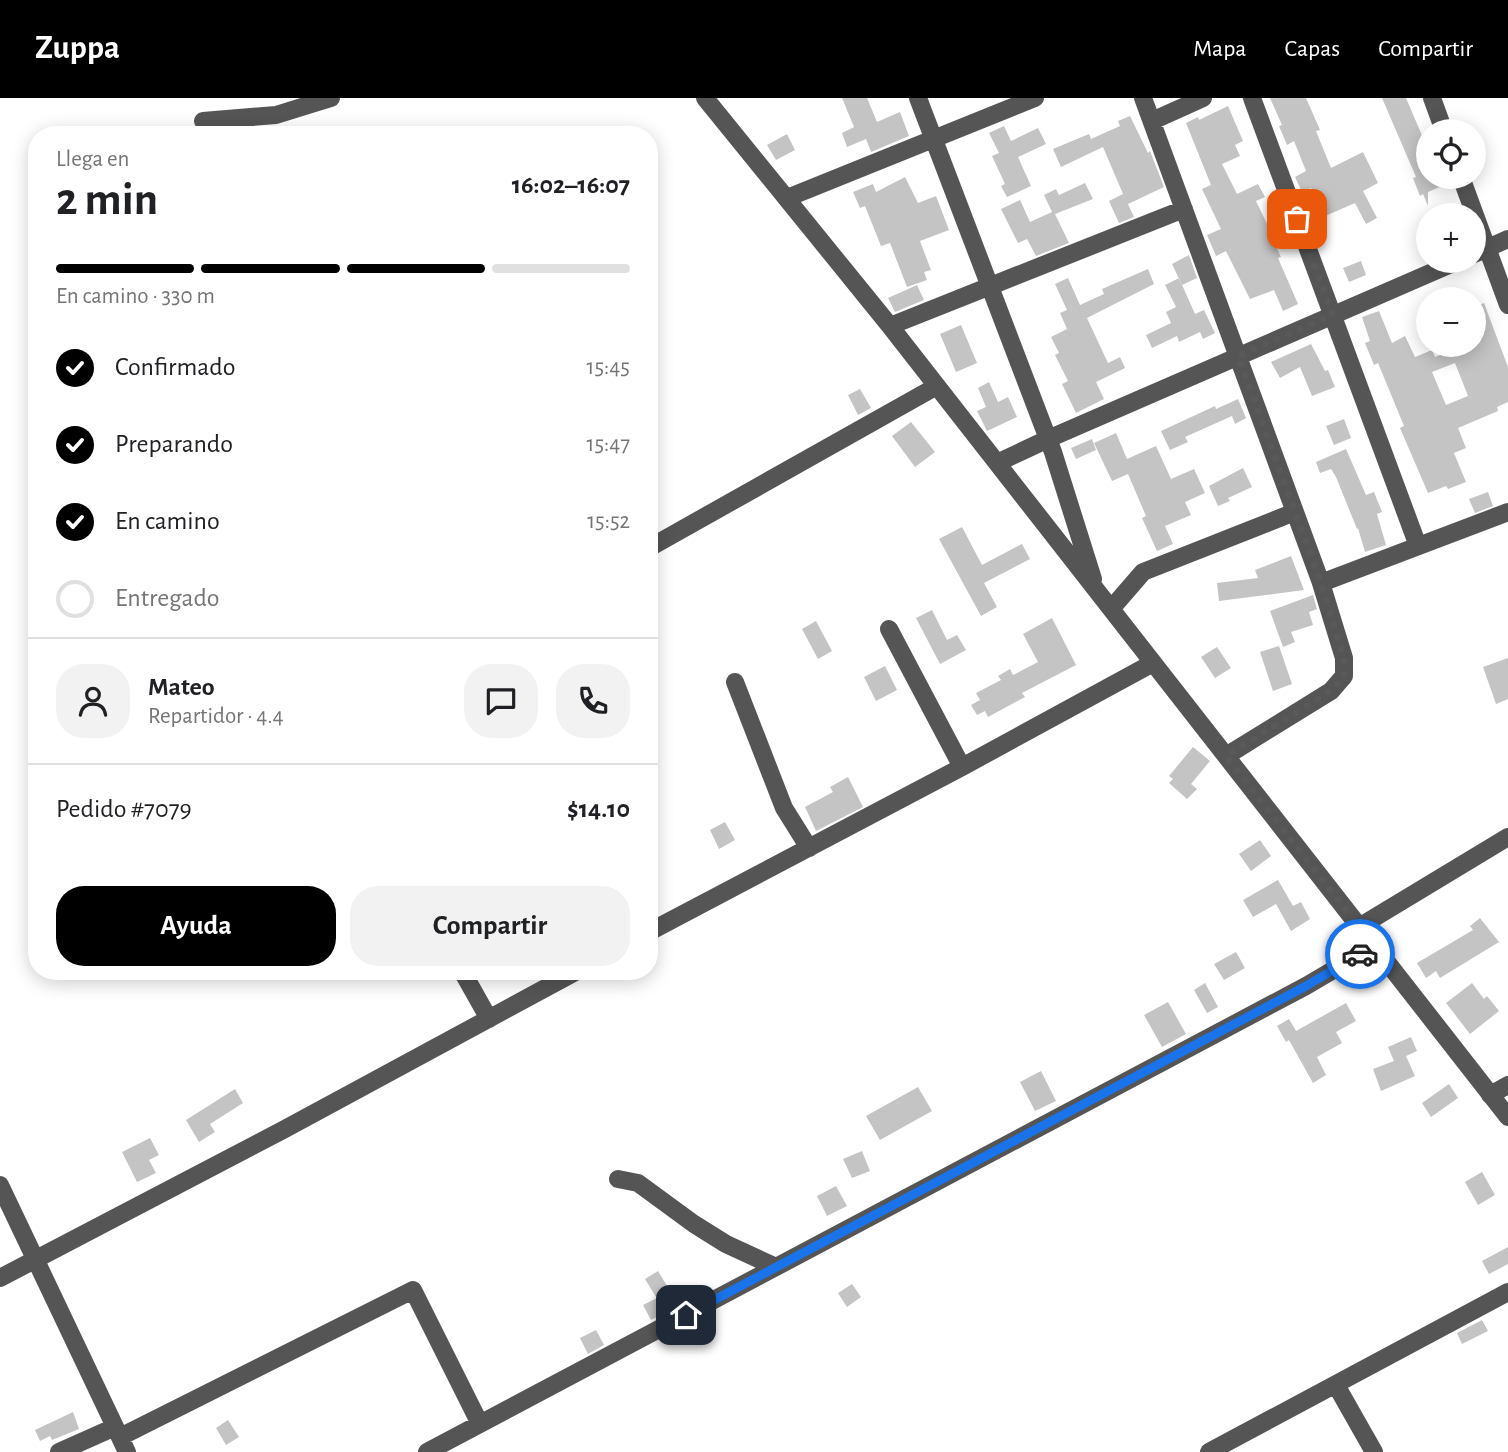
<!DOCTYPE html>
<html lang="es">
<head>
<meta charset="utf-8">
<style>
  body { margin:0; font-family:"Alegreya Sans",sans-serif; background:#f2f2f2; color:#202124; height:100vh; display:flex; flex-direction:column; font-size:26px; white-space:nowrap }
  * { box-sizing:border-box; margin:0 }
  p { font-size:23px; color:#757577 }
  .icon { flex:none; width:38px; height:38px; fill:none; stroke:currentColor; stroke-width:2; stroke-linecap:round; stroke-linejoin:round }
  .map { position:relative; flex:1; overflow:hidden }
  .panel { position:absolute; left:28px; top:28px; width:630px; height:854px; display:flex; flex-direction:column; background:#fff; border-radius:28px; box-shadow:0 4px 18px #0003 }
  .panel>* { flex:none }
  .fabs { position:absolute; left:1416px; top:21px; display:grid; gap:14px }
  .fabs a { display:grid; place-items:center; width:70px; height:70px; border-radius:50%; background:#fff; box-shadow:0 4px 18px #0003; font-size:35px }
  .pin { position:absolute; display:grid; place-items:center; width:60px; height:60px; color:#fff; margin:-30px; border-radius:14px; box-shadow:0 4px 10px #0006 }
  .courier { position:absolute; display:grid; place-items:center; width:70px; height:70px; margin:-35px; border:5px solid #1a73e8; border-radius:50%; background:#fff; color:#222; box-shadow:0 2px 9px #0007 }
  .headline em { font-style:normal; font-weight:600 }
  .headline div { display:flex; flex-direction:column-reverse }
  .headline { display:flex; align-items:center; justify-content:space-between; height:119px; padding:0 28px }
  h1 { font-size:46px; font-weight:600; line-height:52px }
  .bar { display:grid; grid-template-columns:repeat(4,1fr); gap:10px 7px; align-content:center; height:84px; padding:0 28px }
  .bar i { height:9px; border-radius:5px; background:#e0e0e0 }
  .bar .current { background:#000 }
  .bar p { grid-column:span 4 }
  .line { display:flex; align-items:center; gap:18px; padding:0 28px; border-top:2px solid #e0e0e0 }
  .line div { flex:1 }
  .round { display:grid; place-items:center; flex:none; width:74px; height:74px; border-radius:28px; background:#f2f2f2 }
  ol { padding:0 28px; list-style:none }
  li { display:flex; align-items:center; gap:21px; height:77px }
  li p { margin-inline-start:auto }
  li .icon { padding:7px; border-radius:50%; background:#000; color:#fff; stroke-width:4 }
  li:last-child { color:#757577 }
  li i { width:38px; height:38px; border:4px solid #e0e0e0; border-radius:50% }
  .primary-button { display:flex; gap:14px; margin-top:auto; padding:14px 28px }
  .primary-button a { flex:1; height:80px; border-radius:28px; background:#000; color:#fff; font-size:28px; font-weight:600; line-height:80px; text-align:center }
  .primary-button a+a { background:#f2f2f2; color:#202124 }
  header { display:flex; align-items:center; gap:42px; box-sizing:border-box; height:98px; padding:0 35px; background:#000; color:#fff }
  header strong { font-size:33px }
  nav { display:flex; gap:38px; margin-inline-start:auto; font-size:24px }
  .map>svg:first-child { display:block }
</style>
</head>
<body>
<header>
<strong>Zuppa</strong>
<nav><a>Mapa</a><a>Capas</a><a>Compartir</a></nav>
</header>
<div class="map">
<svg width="1508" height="1354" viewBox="0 0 1508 1354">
  <rect width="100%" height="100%" fill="#fff"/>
  <path fill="#c4c4c4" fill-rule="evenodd" d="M842,0H867L877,24L900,14L909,38L871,54L866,41L847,49L842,35L854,29Z
    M1270,0H1306L1320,32L1316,33L1331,70L1363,54L1378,85L1363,93L1377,120L1366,126L1355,105L1323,119L1311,90L1302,94L1295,79L1306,73L1294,43L1287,47L1279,28L1282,27Z
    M1382,0H1406L1418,28L1428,52V79H1438L1442,88L1428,94V108L1423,96L1420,98L1413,80L1416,79Z
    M1228,8L1243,43L1235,47L1240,58L1222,66L1237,96L1258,86L1265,99L1256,103L1269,130L1267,131L1281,159L1278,160L1298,206L1283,213L1274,192L1250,201L1226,153L1216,158L1207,137L1221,131L1202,91L1211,87L1186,25L1198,19L1199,22Z
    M1130,18L1148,55L1150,53L1164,89L1128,106L1134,119L1119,125L1109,103L1123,96L1103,49L1061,69L1053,51L1089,36L1091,41L1120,28L1118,23Z
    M1004,28L1011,43L1038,30L1046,46L1018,59L1031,88L1007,99L1001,88L1005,86L992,58L999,55L989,35Z
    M787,36L795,52L776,62L767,47Z
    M905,79L918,105L936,98L949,132L920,143L931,172L924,174L927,182L907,189L890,145L881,148L865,108L860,110L853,94L873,86L876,94Z
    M1085,85L1093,101L1055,116L1069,145L1036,158L1027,141L1018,145L1001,111L1020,102L1030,124L1052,114L1044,97L1056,91L1059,97Z
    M1189,157L1197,180L1182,187L1172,166Z
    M1361,163L1366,177L1349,184L1343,170Z
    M1148,171L1154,186L1087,220L1108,265L1120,259L1125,270L1096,284L1104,301L1076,315L1062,286L1068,283L1055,257L1059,255L1051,239L1067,231L1060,215L1067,212L1055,186L1068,180L1080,207L1104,196L1102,191Z
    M1179,180L1195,216L1204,212L1215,235L1203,241L1200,234L1179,244L1177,238L1152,250L1146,237L1171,225L1166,214L1176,209L1165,187Z
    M917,187L924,202L895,214L888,200Z
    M1484,205L1508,269V304L1497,309L1498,313L1458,330L1466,350L1454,355L1466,384L1448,391L1446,388L1428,395L1400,330L1404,328L1378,265L1374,267L1365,245L1370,243L1362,219L1379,213L1392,245L1405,238L1415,259L1432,252L1435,259L1465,247H1474V243L1480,240L1474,220V209ZM1455,265L1468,298L1446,307L1432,274Z
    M961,227L977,265L956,274L940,236Z
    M1311,246L1325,273L1328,272L1335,289L1312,298L1300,269L1280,280L1271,264Z
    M989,284L998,304L1008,299L1017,319L987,333L977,313L986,309L978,290Z
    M860,291L871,310L858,317L848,297Z
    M1238,301L1246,320L1235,326L1232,318L1185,339L1188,344L1170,352L1161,333L1215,308L1216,311Z
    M1344,321L1351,340L1334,347L1326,328Z
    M911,324L935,354L915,369L892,338Z
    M1116,335L1127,361L1156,348L1171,381L1194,371L1205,395L1185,404L1191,417L1165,428L1173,446L1157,453L1142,420L1146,418L1128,376L1112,383L1094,345Z
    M1092,341L1096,352L1076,361L1071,350Z
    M1346,351L1366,397L1374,394L1382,414L1377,416L1386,447L1365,454L1358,430L1357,431L1336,379L1331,371L1320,375L1316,364Z
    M1243,370L1252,389L1228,400L1230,403L1218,408L1209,388Z
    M1488,394L1493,408L1475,415L1469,401Z
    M962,429L982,467L1022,446L1030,461L984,485L997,509L981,518L939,441Z
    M1291,458L1304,492L1219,503L1217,485L1258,480L1255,472Z
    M1313,497L1317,511L1309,514L1313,527L1291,534L1295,544L1283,549L1270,513Z
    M932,512L947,542L957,537L966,552L940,566L916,520Z
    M1052,520L1076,567L1022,595L1025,599L988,619L985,613L977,617L971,607L980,602L976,595L1001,582L998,578L1010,571L1013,577L1038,564L1023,536Z
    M816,523L832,553L818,561L802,531Z
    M1279,548L1292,586L1273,593L1260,554Z
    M1217,549L1231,570L1215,580L1201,559Z
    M1508,560V601L1496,606L1483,569Z
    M885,568L897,592L876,603L864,579Z
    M1193,649L1210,663L1191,686L1197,691L1187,701L1169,685L1173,681L1169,678Z
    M848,679L863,709L816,733L805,709L833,694L830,689Z
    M725,724L735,742L719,751L710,732Z
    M1260,742L1271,758L1251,773L1239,756Z
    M1278,782L1293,808L1301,804L1310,821L1291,833L1276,806L1253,819L1243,802Z
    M1480,820L1499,844L1440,880L1436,873L1426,880L1417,865L1473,832L1470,828Z
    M1236,854L1245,870L1224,882L1214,866Z
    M1205,885L1218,909L1207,915L1194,892Z
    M1472,885L1484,901L1487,898L1499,913L1470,936L1446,905Z
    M1168,904L1186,936L1162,949L1144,917Z
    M1346,905L1356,923L1336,934L1342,945L1317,959L1326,977L1313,985L1289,942L1286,944L1277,928L1289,921L1296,933Z
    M1411,939L1417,953L1406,958L1415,978L1381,993L1373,971L1394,963L1388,949Z
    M1041,973L1056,1003L1035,1013L1020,984Z
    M1449,986L1458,1000L1431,1019L1422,1005Z
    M918,989L932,1013L880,1042L866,1018Z
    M235,991L243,1005L210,1026L215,1034L199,1044L186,1022Z
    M150,1040L159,1057L149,1062L156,1075L137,1084L122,1054Z
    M862,1053L870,1073L852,1080L843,1061Z
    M1482,1074L1495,1097L1478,1107L1465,1084Z
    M836,1088L847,1108L827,1118L817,1098Z
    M1508,1149V1166L1489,1176L1482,1163Z
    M658,1173L669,1191L656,1199L645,1181Z
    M852,1186L861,1199L847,1209L838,1195Z
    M657,1200L665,1215L651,1222L643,1207Z
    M1482,1222L1488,1233L1462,1246L1457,1235Z
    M596,1232L604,1247L588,1256L580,1240Z
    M73,1314L79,1331L52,1342L50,1338L40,1343L35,1332Z
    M228,1322L239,1339L226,1347L216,1330Z"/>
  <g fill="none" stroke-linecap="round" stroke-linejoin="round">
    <path stroke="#555" stroke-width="18" d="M705,0L890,228L1508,1019
      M918,0L1053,354L1093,481
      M1143,0L1321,485L1344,560V578L1331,593L1226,658
      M1252,0L1418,448
      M1432,0L1444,33
      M203,23L276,17L331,0
      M1152,23L1203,0
      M1461,79L1508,207
      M787,100L1035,0
      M1474,156L1508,141
      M890,228L1184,111
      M997,365L1048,341L1458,163
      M649,450L937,288
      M1321,485L1508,414
      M1111,511L1143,474L1295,414
      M889,531L962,669
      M735,584L784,710L809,750
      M1359,829L1508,739
      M649,834L962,669L1153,565
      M462,873L489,921
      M1490,997L1508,987
      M618,1081L638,1085L694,1126L726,1146L776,1169
      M0,1087L127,1354
      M0,1180L283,1032L577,873
      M1336,1287L1374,1354
      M120,1339L413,1192L480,1326
      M59,1354L115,1329
      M427,1354L1306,888L1374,848
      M1209,1354L1508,1194"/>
  </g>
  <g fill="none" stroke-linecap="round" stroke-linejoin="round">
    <path stroke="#595959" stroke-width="7" stroke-dasharray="0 12.6" d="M1297,121L1333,217L1238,258L1321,485L1344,560V578L1331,593L1226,658L1374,848L1360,856"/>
    <path stroke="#1a73e8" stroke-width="9" d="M686,1217L1306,888L1360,856"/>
  </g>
</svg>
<div class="fabs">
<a><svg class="icon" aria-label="locate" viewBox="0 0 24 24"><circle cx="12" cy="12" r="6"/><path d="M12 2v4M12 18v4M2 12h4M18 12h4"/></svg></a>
<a>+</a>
<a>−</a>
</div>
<div class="pin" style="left:1297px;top:121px;background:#ea580c"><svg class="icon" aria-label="bag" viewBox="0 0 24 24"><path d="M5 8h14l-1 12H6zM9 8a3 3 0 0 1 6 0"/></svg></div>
<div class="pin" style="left:686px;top:1217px;background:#1f2937"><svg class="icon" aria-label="home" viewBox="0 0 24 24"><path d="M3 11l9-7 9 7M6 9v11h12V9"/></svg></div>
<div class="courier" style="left:1360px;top:856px"><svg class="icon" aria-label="car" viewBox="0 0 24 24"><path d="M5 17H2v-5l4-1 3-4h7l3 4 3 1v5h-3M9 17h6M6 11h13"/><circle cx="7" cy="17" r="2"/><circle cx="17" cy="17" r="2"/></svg></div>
<section class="panel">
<div class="headline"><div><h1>2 min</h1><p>Llega en</p></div><em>16:02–16:07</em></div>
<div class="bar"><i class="current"></i><i class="current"></i><i class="current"></i><i></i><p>En camino · 330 m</p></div>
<ol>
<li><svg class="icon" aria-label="check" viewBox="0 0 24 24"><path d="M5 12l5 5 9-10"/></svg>Confirmado<p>15:45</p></li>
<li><svg class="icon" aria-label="check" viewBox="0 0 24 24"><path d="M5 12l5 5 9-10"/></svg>Preparando<p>15:47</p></li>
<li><svg class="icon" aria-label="check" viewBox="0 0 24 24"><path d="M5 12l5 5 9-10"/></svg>En camino<p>15:52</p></li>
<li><i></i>Entregado</li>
</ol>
<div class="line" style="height:126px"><a class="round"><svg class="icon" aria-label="person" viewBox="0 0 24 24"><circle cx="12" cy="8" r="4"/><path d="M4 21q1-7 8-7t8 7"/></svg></a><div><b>Mateo</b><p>Repartidor · 4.4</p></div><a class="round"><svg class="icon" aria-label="chat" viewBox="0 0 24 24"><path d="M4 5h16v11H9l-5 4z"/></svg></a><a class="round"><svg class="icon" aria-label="phone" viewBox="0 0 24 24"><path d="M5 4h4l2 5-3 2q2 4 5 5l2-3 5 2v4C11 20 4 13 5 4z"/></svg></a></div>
<div class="line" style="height:91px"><div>Pedido #7079</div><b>$14.10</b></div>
<div class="primary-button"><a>Ayuda</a><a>Compartir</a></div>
</section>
</div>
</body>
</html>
